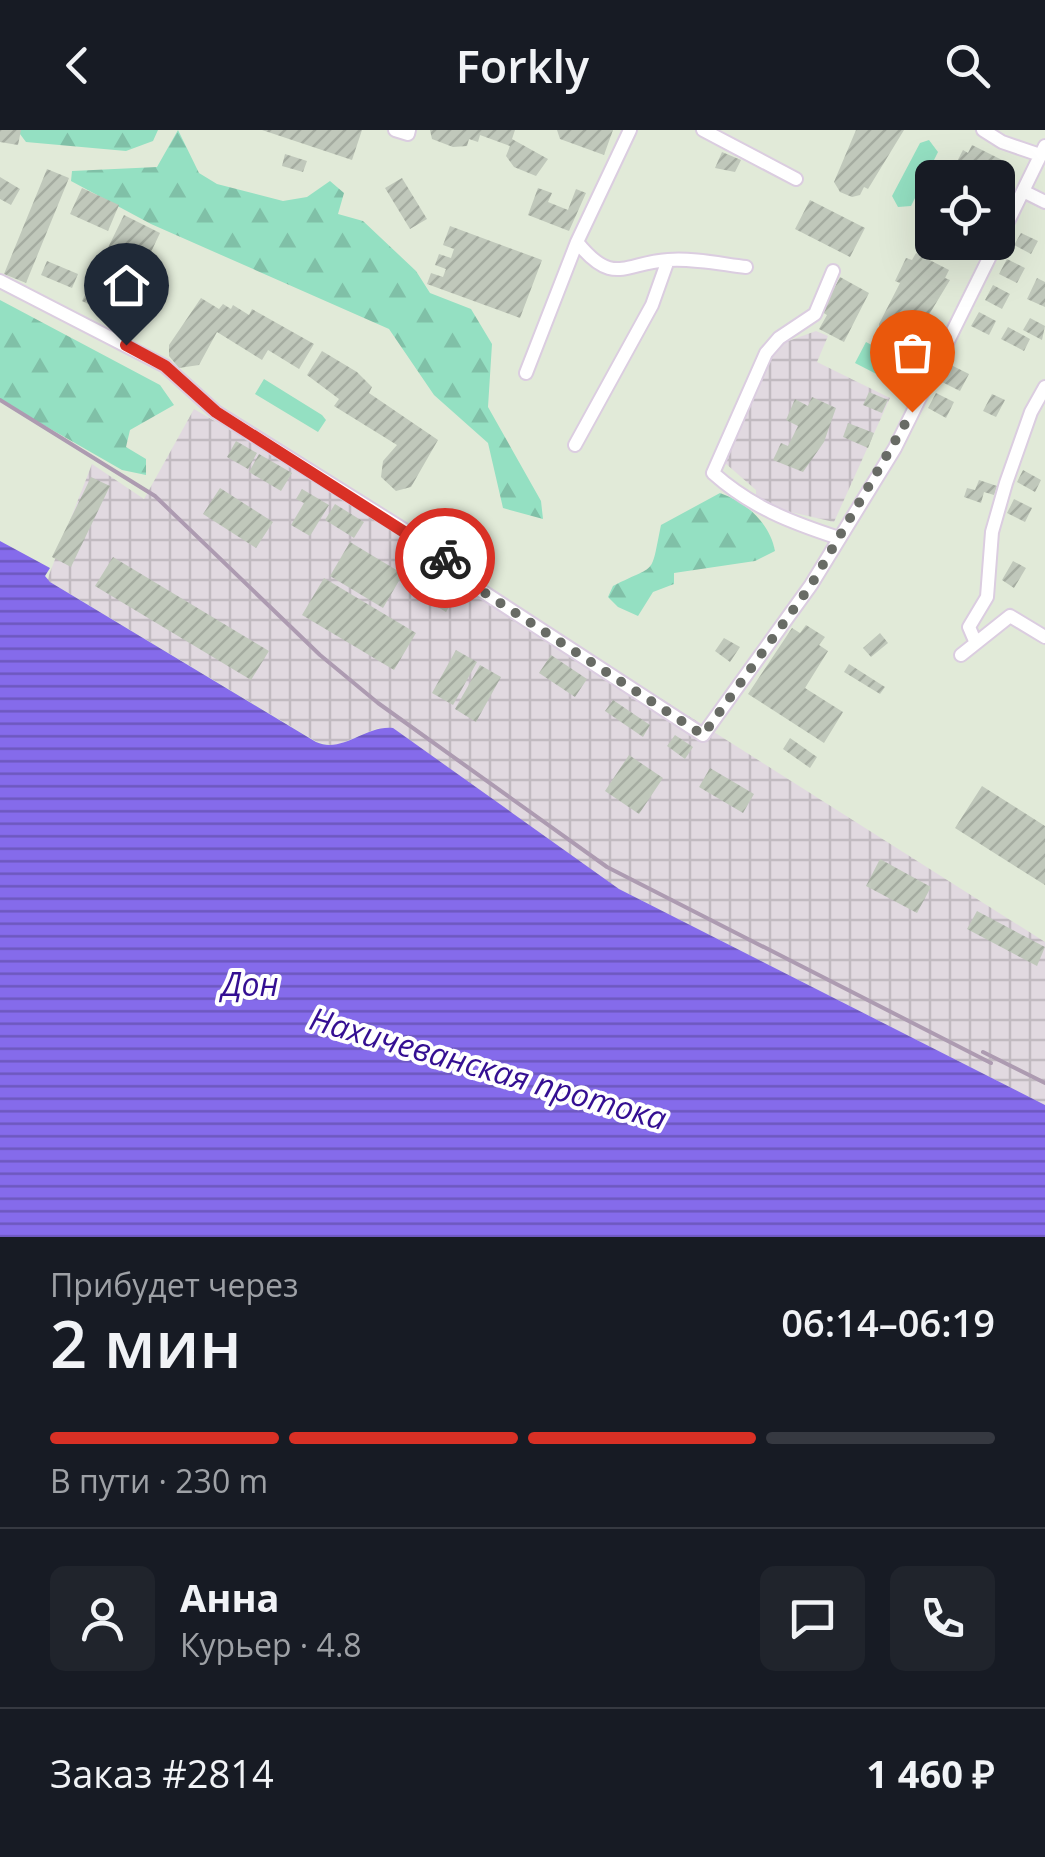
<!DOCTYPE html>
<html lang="ru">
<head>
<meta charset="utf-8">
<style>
  body { margin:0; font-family:"Open Sans",sans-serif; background:#20242c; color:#f1f3f6; height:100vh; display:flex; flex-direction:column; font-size:38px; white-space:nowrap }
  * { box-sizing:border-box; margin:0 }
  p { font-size:32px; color:#9ea1a6 }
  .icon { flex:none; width:55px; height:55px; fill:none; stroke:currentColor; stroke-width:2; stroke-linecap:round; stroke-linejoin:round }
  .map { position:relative; height:1107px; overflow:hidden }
  .details { display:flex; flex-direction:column; background:#171b24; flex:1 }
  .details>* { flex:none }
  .tools { position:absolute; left:915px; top:30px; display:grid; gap:20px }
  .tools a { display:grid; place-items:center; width:100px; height:100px; border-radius:15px; background:#171b24; box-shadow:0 10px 40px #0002; font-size:50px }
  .pin { position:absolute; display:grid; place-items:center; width:85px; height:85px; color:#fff; margin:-102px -42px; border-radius:50% 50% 50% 0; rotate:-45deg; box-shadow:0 0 10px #0007 }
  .pin .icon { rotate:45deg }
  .courier { position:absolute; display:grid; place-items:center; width:100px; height:100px; margin:-50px; border:8px solid #d93025; border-radius:50%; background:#fff; color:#222; box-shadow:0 2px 12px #0007 }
  .overview em { font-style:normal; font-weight:600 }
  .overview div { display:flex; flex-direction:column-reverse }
  .overview { display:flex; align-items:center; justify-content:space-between; height:170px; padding:0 50px }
  h1 { font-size:65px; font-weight:600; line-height:75px }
  .bar { display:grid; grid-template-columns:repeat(4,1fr); gap:15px 10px; align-content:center; height:120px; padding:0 50px }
  .bar i { height:12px; border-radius:8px; background:#363941 }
  .bar .current { background:#d93025 }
  .bar p { grid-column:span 4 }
  .line { display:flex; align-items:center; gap:25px; padding:0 50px; border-top:2px solid #363941 }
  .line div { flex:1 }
  .round { display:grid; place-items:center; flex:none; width:105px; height:105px; border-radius:15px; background:#20242c }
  header { display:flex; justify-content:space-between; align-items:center; height:130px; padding:0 50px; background:#171b24; font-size:45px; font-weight:600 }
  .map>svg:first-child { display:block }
</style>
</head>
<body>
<header><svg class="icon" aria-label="back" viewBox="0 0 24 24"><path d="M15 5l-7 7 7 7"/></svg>Forkly<svg class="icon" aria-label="search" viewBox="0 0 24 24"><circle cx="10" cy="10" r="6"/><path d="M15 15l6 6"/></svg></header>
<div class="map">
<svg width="1045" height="1107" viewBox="0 0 1045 1107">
  <defs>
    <pattern id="industrial-grid" width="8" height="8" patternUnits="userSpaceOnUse" patternTransform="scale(2.5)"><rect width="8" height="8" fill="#e1d9e0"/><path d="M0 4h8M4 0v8" fill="none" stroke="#c1bac0"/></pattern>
    <pattern id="forest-firs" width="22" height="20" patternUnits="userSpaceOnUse" patternTransform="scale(2.5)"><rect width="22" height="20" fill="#94e0c2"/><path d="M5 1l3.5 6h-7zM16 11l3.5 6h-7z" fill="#80c0a7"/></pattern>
    <pattern id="water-rules" width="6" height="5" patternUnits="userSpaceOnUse" patternTransform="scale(2.5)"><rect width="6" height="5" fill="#856beb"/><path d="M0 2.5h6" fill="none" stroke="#6d58be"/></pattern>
    <pattern id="building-hatch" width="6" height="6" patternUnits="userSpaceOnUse" patternTransform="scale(2.5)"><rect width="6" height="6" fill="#c0c8bb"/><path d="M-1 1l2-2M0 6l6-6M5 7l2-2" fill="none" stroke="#a5aca1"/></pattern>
  </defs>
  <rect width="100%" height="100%" fill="#e1ead8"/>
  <path fill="url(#industrial-grid)" d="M816,201L828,206L817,232L890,268L834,392L782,380L756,367V360L725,333L770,226L780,214Z
    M194,279L326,356L1045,812V975L619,759L378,598L335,616L317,612L47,450L92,334L144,369Z"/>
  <path fill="url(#forest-firs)" d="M17,0H158L153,11L126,21L26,12Z
    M178,0L199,43L217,54L283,71L307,67L330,51L344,63L338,84L363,91L416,141L430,163L471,179L492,214L488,277L541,371L543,389L503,378L488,313L434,265L389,199L151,94L71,51L72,41L157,37Z
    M0,170L160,255L174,275L130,300L126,317L146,329V345L122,340L0,270Z
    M720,363C746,372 770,393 775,421L755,431L674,443V454L653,462L638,486L618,477L608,467L613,456C658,433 650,448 661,395Z"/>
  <path fill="#94e0c2" d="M929,10L938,22L911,76L898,77L892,66L920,13Z
    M866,212L904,232L894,253L855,233Z
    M264,249L322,285L326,290L318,302L255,264Z"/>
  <path fill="url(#water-rules)" d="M0,411L50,438L45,446L50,452L316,612C343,624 365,595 393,598L619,759L1045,975V1107H0Z"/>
  <path fill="url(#building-hatch)" d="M0,0H21L18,15L0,12Z
    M262,0H362L352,30Z
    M430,0H515L512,9L548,29L536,46L514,37L506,26L510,16L480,5L478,12L469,9L467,16L453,17L432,9Z
    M557,0H613L604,25L560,9Z
    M856,0H904L868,59L864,57L860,65L852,67L840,62L834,52Z
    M972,15L1006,32L998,58V48H955L951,43L963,20L968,23Z
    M722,22L741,30L735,42L715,38Z
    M285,24L307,31L303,42L282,36Z
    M47,39L69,48L26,153L4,144Z
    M0,47L20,59L11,75L0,69Z
    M402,48L427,89L410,99L385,58Z
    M82,58L119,75L108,101L70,84Z
    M538,58L552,63L548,72L568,80L576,59L586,63L569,101L528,85Z
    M810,70L865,98L850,127L795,99Z
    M124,85L160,103L135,156L152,164L136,198L82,171Z
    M450,96L542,130L520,188L427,154L431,143L443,147L446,139L435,135L439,124L451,128L454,119L443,115Z
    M1021,103L1038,111L1031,124L1014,115Z
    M916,123L949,140L945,148L950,150L913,211L909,209L904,217L892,218L880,208L879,194L900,153L895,151L906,128L912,130Z
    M1007,129L1025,138L1017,153L999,144Z
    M47,131L78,144L72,158L41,145Z
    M840,147L869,163L844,212L819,199L827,185L822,182Z
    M1037,148L1045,152V177L1027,169Z
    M993,155L1010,164L1002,179L985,170Z
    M201,168L219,179L223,174L231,179L233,175L249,185L252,179L314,214L299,239L268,220L262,230L217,202L199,235L179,238L169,226V215Z
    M979,182L996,191L989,205L971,196Z
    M1030,188L1045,196L1042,210L1023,200Z
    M1008,197L1030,209L1024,221L1001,209Z
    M322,221L357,242L372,257L369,263L438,310L411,357L396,361L381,347L383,331L397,315L334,276L339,269L307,245Z
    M951,235L969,244L960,261L942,252Z
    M869,262L888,270L882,283L863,275Z
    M936,263L954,272L946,288L928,278Z
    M992,264L1005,270L996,287L983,281Z
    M812,267L836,278L824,312L803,342L773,330L781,313L788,316L798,296L786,290L795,269L808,276Z
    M848,293L874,303L868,318L843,307Z
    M236,311L257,323L248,339L227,327Z
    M259,324L292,343L281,361L249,342Z
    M1023,340L1041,350L1035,362L1017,352Z
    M91,347L110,356L71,437L52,427Z
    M979,350L997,356L994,365L984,362L981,373L964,367L967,358L975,360Z
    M220,358L273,392L256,418L203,384Z
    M302,359L329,375L310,406L291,395L304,373L296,369Z
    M1014,369L1032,378L1025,392L1007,383Z
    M335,374L364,392L354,408L325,390Z
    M350,412L403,444L383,478L330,446Z
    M113,427L269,521L251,550L95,456Z
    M1013,431L1026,438L1014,458L1002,450Z
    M324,448L416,503L394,540L302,485Z
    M426,453L453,470L446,482L418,465Z
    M806,495L825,507L819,515L828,521L805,558L843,582L824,613L748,564L792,498L800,503Z
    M880,503L888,513L871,527L863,518Z
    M724,508L740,517L730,532L715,521Z
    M456,520L477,532L453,575L432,563Z
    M551,525L587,549L575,567L539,543Z
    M849,534L885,557L880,564L844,542Z
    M480,535L501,547L476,592L455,579Z
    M613,570L650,595L643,607L605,581Z
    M675,605L693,617L685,629L667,616Z
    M790,608L817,627L810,638L783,619Z
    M629,625L663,648L639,684L605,661Z
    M710,638L754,664L743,683L699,657Z
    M982,656L1045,696V755L955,698Z
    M880,729L931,757L917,783L866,756Z
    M977,781L1045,817L1037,836L967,799Z"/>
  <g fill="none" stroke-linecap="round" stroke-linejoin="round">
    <defs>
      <path id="minor" d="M395,0L408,4L409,0
        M703,0L796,49
        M983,0L1002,12L1040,25
        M1023,61L1045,72
        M577,112C613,157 624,133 668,130C693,128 721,134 746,137
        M998,112L1045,16
        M833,141L815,184L779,208L766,223L713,343C751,377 790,392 839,408
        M0,151L165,236L216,282L430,416L468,452L703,605L811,455L895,318L997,112
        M526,243L577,112L630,0
        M575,315L652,175L668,130
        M975,511L969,497L987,467L992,402L1006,353L1031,282L1045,257
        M961,525L1010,486L1045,507"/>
    </defs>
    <use href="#minor" stroke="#dbcde0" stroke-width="16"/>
    <use href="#minor" stroke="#fff" stroke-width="12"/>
    <path stroke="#ad9bb1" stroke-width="4" d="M0,270L155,366L320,525L378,573L607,737L991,933
      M983,922L1045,953"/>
  </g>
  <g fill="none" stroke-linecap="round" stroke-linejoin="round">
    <path stroke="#686b65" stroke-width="10" stroke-dasharray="0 18" d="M445,428L468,452L703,605L811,455L912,282"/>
    <path stroke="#d93025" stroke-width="12" d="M126,215L165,236L216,282L445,428"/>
  </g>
  <g text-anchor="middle" stroke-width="8" stroke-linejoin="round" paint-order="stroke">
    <g font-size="32" font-style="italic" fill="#340f92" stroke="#fff">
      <text x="250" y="866">Дон</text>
      <text transform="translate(488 939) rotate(16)" y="11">Нахичеванская протока</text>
    </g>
  </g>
</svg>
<div class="tools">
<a><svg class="icon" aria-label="locate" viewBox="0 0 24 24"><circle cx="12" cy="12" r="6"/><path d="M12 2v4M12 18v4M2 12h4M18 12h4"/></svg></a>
</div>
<div class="pin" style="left:912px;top:282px;background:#ea580c"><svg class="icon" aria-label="bag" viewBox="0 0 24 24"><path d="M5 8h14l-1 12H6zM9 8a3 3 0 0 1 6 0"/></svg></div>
<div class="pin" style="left:126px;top:215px;background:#1f2937"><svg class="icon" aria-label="home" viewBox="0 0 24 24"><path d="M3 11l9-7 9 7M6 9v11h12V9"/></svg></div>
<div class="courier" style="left:445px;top:428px"><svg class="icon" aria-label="bike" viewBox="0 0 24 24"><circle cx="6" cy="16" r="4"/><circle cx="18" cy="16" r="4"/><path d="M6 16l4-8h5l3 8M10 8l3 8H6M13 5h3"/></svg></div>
</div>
<section class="details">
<div class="overview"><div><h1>2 мин</h1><p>Прибудет через</p></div><em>06:14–06:19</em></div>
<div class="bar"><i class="current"></i><i class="current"></i><i class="current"></i><i></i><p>В пути · 230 m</p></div>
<div class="line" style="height:180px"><a class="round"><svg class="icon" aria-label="person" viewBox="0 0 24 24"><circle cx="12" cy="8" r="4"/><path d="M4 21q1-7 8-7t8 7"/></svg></a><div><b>Анна</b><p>Курьер · 4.8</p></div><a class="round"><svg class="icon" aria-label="chat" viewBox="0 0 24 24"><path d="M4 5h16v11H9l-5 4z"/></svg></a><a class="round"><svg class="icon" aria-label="phone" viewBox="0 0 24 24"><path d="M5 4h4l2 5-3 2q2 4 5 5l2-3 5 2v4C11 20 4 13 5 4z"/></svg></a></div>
<div class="line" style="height:130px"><div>Заказ #2814</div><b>1 460 ₽</b></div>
</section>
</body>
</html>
